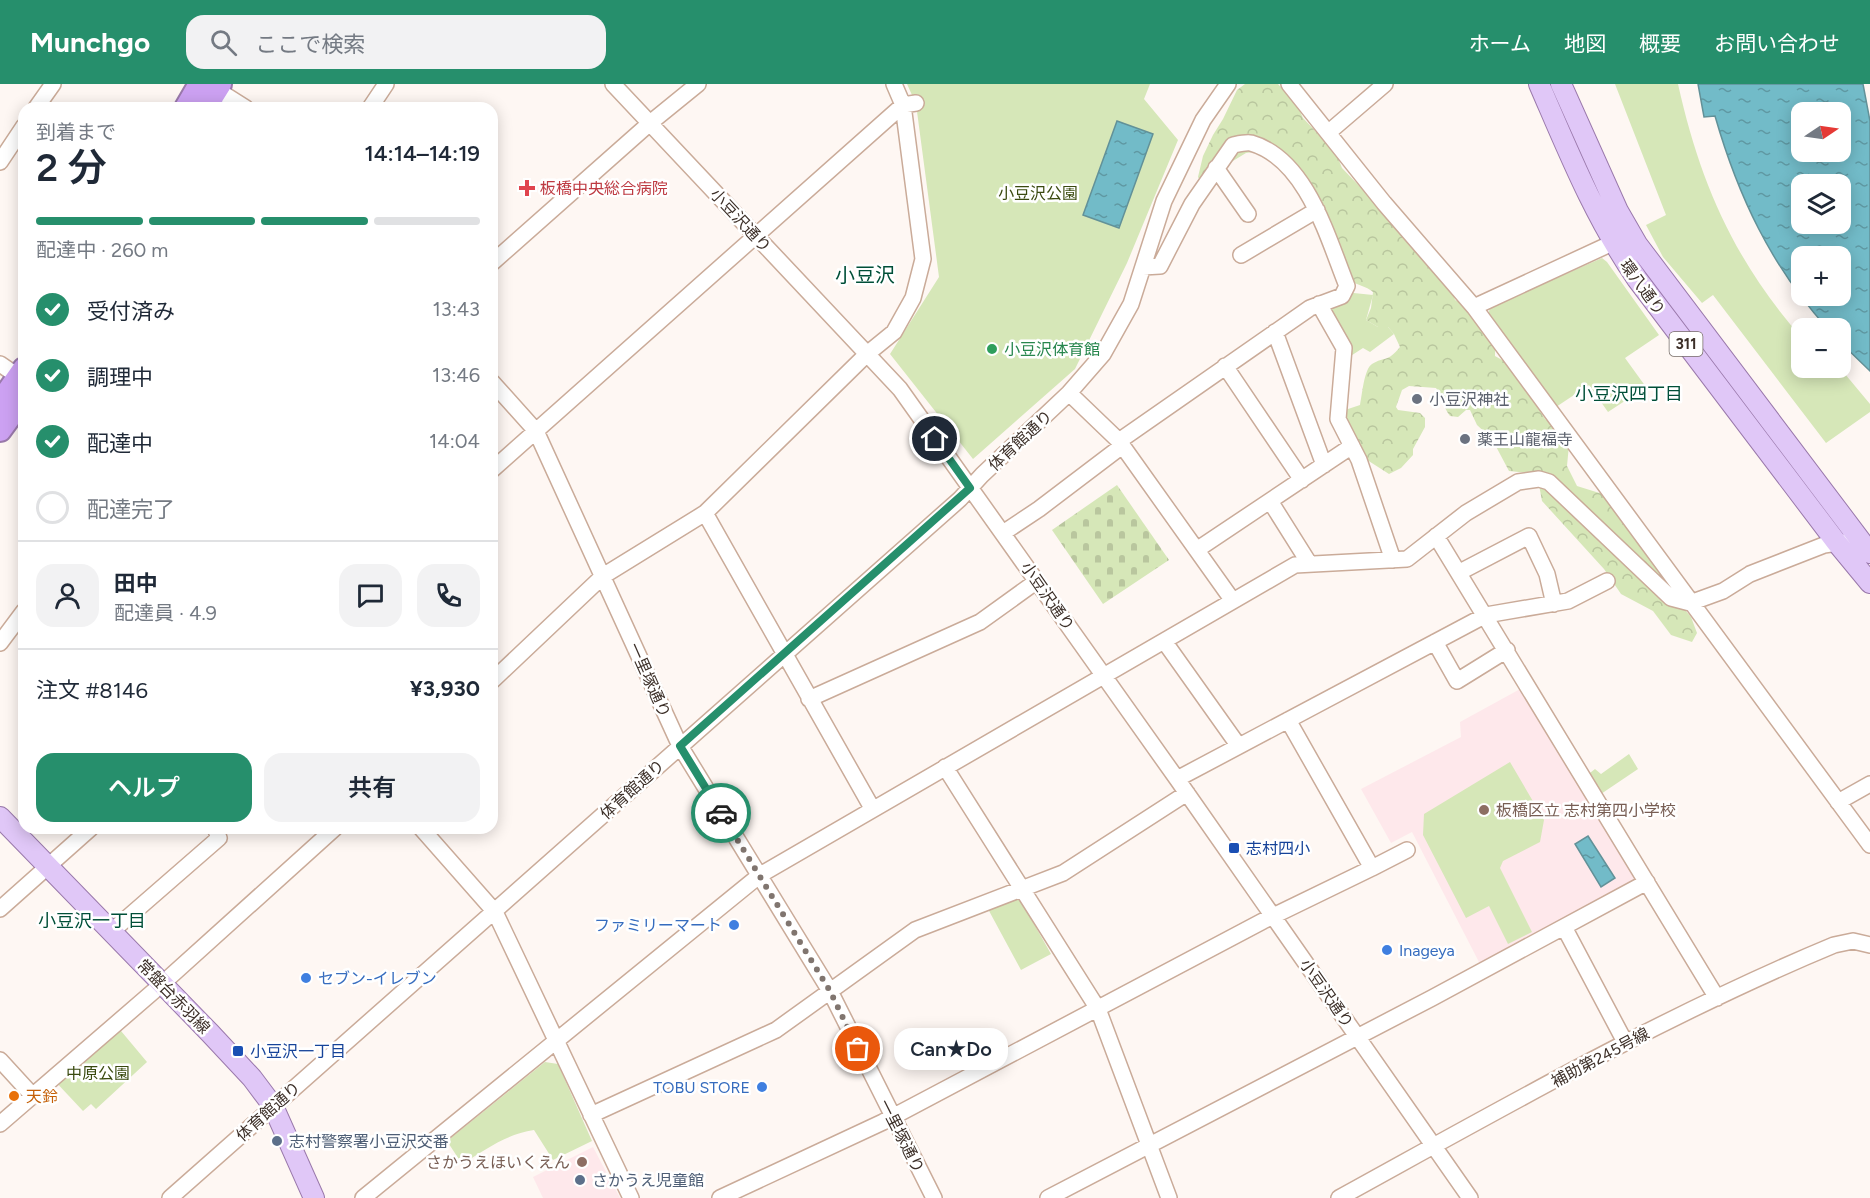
<!DOCTYPE html>
<html lang="ja">
<head>
<meta charset="utf-8">
<style>
  body { margin:0; font-family:Figtree,"Noto Sans JP",sans-serif; background:#f2f2f3; color:#1f2937; height:100vh; display:flex; flex-direction:column; font-size:22px; white-space:nowrap }
  * { box-sizing:border-box; margin:0 }
  p { font-size:20px; color:#747a83 }
  .icon { flex:none; width:33px; height:33px; fill:none; stroke:currentColor; stroke-width:2; stroke-linecap:round; stroke-linejoin:round }
  .map { position:relative; flex:1; overflow:hidden }
  .details { position:absolute; left:18px; top:18px; width:480px; height:732px; display:flex; flex-direction:column; background:#fff; border-radius:18px; box-shadow:0 3px 15px #0003 }
  .details>* { flex:none }
  .needle { width:39px; rotate:77deg }
  .controls { position:absolute; left:1791px; top:18px; display:grid; gap:12px }
  .controls a { display:grid; place-items:center; width:60px; height:60px; border-radius:12px; background:#fff; box-shadow:0 3px 15px #0003; font-size:30px }
  .pin { position:absolute; display:grid; place-items:center; width:51px; height:51px; color:#fff; margin:-26px; border:3px solid #fff; border-radius:50%; box-shadow:0 2px 6px #0007 }
  .courier { position:absolute; display:grid; place-items:center; width:60px; height:60px; margin:-30px; border:4px solid #268f6c; border-radius:50%; background:#fff; color:#222; box-shadow:0 2px 8px #0007 }
  .bubble { position:absolute; height:42px; border-radius:18px; background:#fff; box-shadow:0 3px 15px #0003; font-size:20px; font-weight:600; line-height:42px; text-align:center }
  .overview em { font-style:normal; font-weight:600 }
  .overview div { display:flex; flex-direction:column-reverse }
  .overview { display:flex; align-items:center; justify-content:space-between; height:102px; padding:0 18px }
  h1 { font-size:39px; font-weight:600; line-height:45px }
  .bar { display:grid; grid-template-columns:repeat(4,1fr); gap:9px 6px; align-content:center; height:72px; padding:0 18px }
  .bar i { height:8px; border-radius:4px; background:#e0e1e3 }
  .bar .on { background:#268f6c }
  .bar p { grid-column:span 4 }
  .line { display:flex; align-items:center; gap:15px; padding:0 18px; border-top:2px solid #e0e1e3 }
  .line div { flex:1 }
  .round { display:grid; place-items:center; flex:none; width:63px; height:63px; border-radius:18px; background:#f2f2f3 }
  ol { padding:0 18px; list-style:none }
  li { display:flex; align-items:center; gap:18px; height:66px }
  li p { margin-inline-start:auto }
  li .icon { padding:6px; border-radius:50%; background:#268f6c; color:#fff; stroke-width:4 }
  li:last-child { color:#747a83 }
  li i { width:33px; height:33px; border:3px solid #e0e1e3; border-radius:50% }
  .button { display:flex; gap:12px; margin-top:auto; padding:12px 18px }
  .button a { flex:1; height:69px; border-radius:18px; background:#268f6c; color:#fff; font-size:24px; font-weight:600; line-height:69px; text-align:center }
  .button a+a { background:#f2f2f3; color:#1f2937 }
  header { display:flex; align-items:center; gap:36px; box-sizing:border-box; height:84px; padding:0 30px; background:#268f6c; color:#fff }
  header strong { font-size:28px }
  nav { display:flex; gap:33px; margin-inline-start:auto; font-size:21px }
  .search { width:420px; height:54px; background:#f2f2f3; display:flex; align-items:center; gap:15px; box-sizing:border-box; padding:0 21px; border-radius:18px; color:#747a83; font-size:22px }
  .map>svg:first-child { display:block }
</style>
</head>
<body>
<header>
<strong>Munchgo</strong>
<div class="search"><svg class="icon" aria-label="search" viewBox="0 0 24 24"><circle cx="10" cy="10" r="6"/><path d="M15 15l6 6"/></svg>ここで検索</div>
<nav><a>ホーム</a><a>地図</a><a>概要</a><a>お問い合わせ</a></nav>
</header>
<div class="map">
<svg width="1870" height="1114" viewBox="0 0 1870 1114">
  <defs>
    <pattern id="forest-crowns" width="20" height="18" patternUnits="userSpaceOnUse" patternTransform="scale(1.5)"><rect width="20" height="18" fill="#d6e7b8"/><path d="M2 6a3 3 0 1 1 6 0M12 15a3 3 0 1 1 6 0" fill="none" stroke="#b9c69e"/></pattern>
    <pattern id="cemetery-stones" width="16" height="16" patternUnits="userSpaceOnUse" patternTransform="scale(1.5)"><rect width="16" height="16" fill="#d6e7b8"/><path d="M2 7V4a2 2 0 0 1 4 0v3zM10 15v-3a2 2 0 0 1 4 0v3z" fill="#b9c69e"/></pattern>
    <pattern id="water-ripples" width="26" height="14" patternUnits="userSpaceOnUse" patternTransform="scale(1.5)"><rect width="26" height="14" fill="#72bbc8"/><path d="M2 4q2-2 4 0t4 0M15 11q2-2 4 0t4 0" fill="none" stroke="#5f98a2"/></pattern>
  </defs>
  <rect width="100%" height="100%" fill="#fef7f3"/>
  <path fill="#fee8eb" d="M1522,604L1635,793L1633,801L1480,880L1412,748L1391,759L1361,705L1461,653L1460,638Z
    M593,1063L620,1114H543L533,1093Z"/>
  <path fill="url(#forest-crowns)" d="M1245,0H1278L1297,21L1303,34L1336,69L1342,84L1389,133L1453,209L1455,216L1466,221L1499,264L1495,265V272L1511,281L1545,335L1556,342L1569,361L1567,382L1577,402L1609,412L1656,478L1665,502L1691,533L1697,549L1692,558L1671,551L1653,527L1621,510L1604,485L1542,417L1537,390L1509,387L1492,355L1477,341L1470,326H1466L1458,333L1450,332C1443,323 1442,313 1436,304L1409,302L1402,306L1396,323L1398,326L1420,329L1425,334V343L1413,365V371L1401,384L1389,390L1364,374L1345,334V326L1360,321C1362,312 1364,285 1372,280C1385,272 1387,279 1400,263L1394,250L1388,243H1378L1366,236L1371,224L1373,208C1366,202 1357,201 1349,196L1316,109L1273,65L1246,69L1200,97L1198,93L1203,72L1213,51L1223,35L1237,6Z"/>
  <path fill="url(#cemetery-stones)" d="M1117,401L1169,476L1103,520L1052,446Z"/>
  <path fill="#d6e7b8" d="M907,0H1150L1144,15L1178,56L1127,179L1075,285L973,375L890,270L939,193L916,20Z
    M1615,0H1678C1700,99 1734,176 1801,253L1802,284H1840L1870,320V328L1826,359L1713,211L1702,219L1663,173L1646,141L1666,131Z
    M1602,174L1607,178L1659,251L1625,274L1646,303L1608,328L1589,301L1556,323L1488,232L1490,223Z
    M1344,208L1373,211L1366,236L1378,243H1388L1394,250L1370,268L1363,264L1343,277L1319,220Z
    M1629,670L1638,685L1598,712L1586,692L1595,685L1601,690Z
    M1510,678L1544,736L1540,758L1503,777L1500,784L1532,848L1508,860L1489,822L1466,834L1423,751L1424,730Z
    M1014,814L1021,817L1051,870L1021,886L988,825Z
    M116,941L147,978L96,1025L91,1020L83,1027L53,995Z
    M545,978L558,980L592,1057L553,1076L534,1046C506,1050 485,1066 462,1080L447,1057Z"/>
  <path fill="url(#water-ripples)" stroke="#629198" stroke-width="1.5" fill-rule="evenodd" d="M1698,0H1863L1870,37V287L1841,259L1840,244H1827C1771,182 1738,112 1715,32L1704,33ZM1802,28H1840V68H1802ZM1802,100H1840V140H1802ZM1840,172V212H1802V172Z
    M1117,37L1153,50L1119,144L1083,131Z
    M1588,752L1615,794L1601,803L1575,760Z"/>
  <g fill="none" stroke-linecap="round" stroke-linejoin="round">
    <defs>
      <path id="minor" d="M613,0L900,305L1177,695L1470,1114
        M1289,0L1384,119L1474,223L1870,761
        M211,2L246,24
        M36,24L53,0
        M370,24L386,0
        M1329,48L1385,0
        M0,78L24,42
        M1216,84L1248,130
        M1241,171L1317,126
        M492,179L650,39L698,0
        M1319,220L1344,264L1338,335L1359,376L1393,476
        M1474,223L1623,154
        M1275,248L1324,381
        M0,280L19,293
        M1225,282L1302,396
        M492,298L536,347L680,662L830,907L934,1114
        M1069,309L1119,357L1233,517
        M1119,357L1310,224L1342,212L1347,202C1328,155 1307,75 1251,59C1246,58 1238,60 1233,61L1192,120L1160,182L1143,183
        M492,386L903,21L916,19
        M1270,417L1309,479
        M705,429L872,724
        M1003,449L1039,425L1122,362
        M1436,452L1717,914
        M1198,465L1352,362
        M1460,488L1529,452L1547,490L1554,520
        M1164,557L1238,661
        M1435,558L1457,597L1507,566
        M0,559L24,527
        M492,597L603,492L705,429L867,270L894,248L913,214L923,175L903,21L894,0
        M809,615L980,538L1037,497
        M945,683L1098,925L1169,1114
        M1177,695L1486,531L1568,517L1607,497
        M1838,718L1870,700
        M421,744L495,828L631,1114
        M1372,784L1407,766
        M0,825L91,744
        M1564,843L1625,958
        M111,848L219,754L215,744
        M0,976L33,1012
        M591,1031L776,946L915,846L1063,789L1187,709
        M0,1040L162,900L335,744
        M170,1114L960,415L982,391L1069,309L1103,270L1131,220L1164,117L1203,36L1228,0
        M363,1114L760,791L1295,481L1407,475L1466,429L1518,398L1539,395L1549,398L1671,514L1690,519L1723,507L1750,490L1824,461L1844,458
        M720,1114L883,1038L1263,837L1372,784L1288,636
        M1048,1114L1432,914L1647,798
        M1339,1114C1501,1025 1663,932 1834,861L1853,857L1870,861"/>
      <path id="major" d="M1539,0C1569,69 1594,132 1637,195L1837,459L1870,499
        M1561,0L1618,127L1637,160L1870,469
        M0,733L210,949L252,994L273,1022L314,1114"/>
      <path id="highway" d="M186,24L200,0
        M205,24L220,0
        M0,319L24,285
        M0,346L24,313"/>
    </defs>
    <use href="#minor" stroke="#caab99" stroke-width="18"/>
    <use href="#major" stroke="#9a79ab" stroke-width="22"/>
    <use href="#highway" stroke="#9a79ab" stroke-width="26"/>
    <use href="#minor" stroke="#fff" stroke-width="15"/>
    <use href="#major" stroke="#e0c7f7" stroke-width="20"/>
    <use href="#highway" stroke="#cca1f2" stroke-width="22"/>
  </g>
  <g fill="none" stroke-linecap="round" stroke-linejoin="round">
    <path stroke="#80756f" stroke-width="6" stroke-dasharray="0 10.8" d="M721,729L830,907L858,965"/>
    <path stroke="#268f6c" stroke-width="8" d="M721,729L680,662L970,404L935,355"/>
  </g>
  <path fill="#e0444e" stroke="#fff" stroke-width="2" d="M524 95h6v6h6v6h-6v6h-6v-6h-6v-6h6z"/>
  <circle fill="#2e9e5b" stroke="#fff" stroke-width="2" cx="992" cy="265" r="6"/>
  <g fill="#6b7280" stroke="#fff" stroke-width="2">
    <circle cx="1417" cy="315" r="6"/>
    <circle cx="1465" cy="355" r="6"/>
  </g>
  <g fill="#8d6e63" stroke="#fff" stroke-width="2">
    <circle cx="1484" cy="726" r="6"/>
    <circle cx="582" cy="1078" r="6"/>
  </g>
  <g fill="#1a4fb4" stroke="#fff" stroke-width="2">
    <rect x="1228" y="758" width="12" height="12" rx="3"/>
    <rect x="232" y="961" width="12" height="12" rx="3"/>
  </g>
  <g fill="#3f7fe0" stroke="#fff" stroke-width="2">
    <circle cx="734" cy="841" r="6"/>
    <circle cx="1387" cy="866" r="6"/>
    <circle cx="306" cy="894" r="6"/>
    <circle cx="762" cy="1003" r="6"/>
  </g>
  <circle fill="#e8710a" stroke="#fff" stroke-width="2" cx="14" cy="1012" r="6"/>
  <g fill="#5c6f8a" stroke="#fff" stroke-width="2">
    <circle cx="277" cy="1057" r="6"/>
    <circle cx="580" cy="1096" r="6"/>
  </g>
  <g text-anchor="middle" stroke-width="5" stroke-linejoin="round" paint-order="stroke">
    <rect fill="#fff" stroke="#766d68" stroke-width="1.5" x="1669.5" y="248" width="33" height="24" rx="4.5"/>
    <g font-size="15" font-weight="bold" fill="#3c2f28">
      <text x="1686" y="265">311</text>
    </g>
    <g font-size="16" fill="#be3a42" stroke="#fff" text-anchor="start">
      <text x="540" y="110">板橋中央総合病院</text>
    </g>
    <g font-size="16" fill="#3a4a0f" stroke="#fff">
      <text x="1038" y="115">小豆沢公園</text>
      <text x="98" y="995">中原公園</text>
    </g>
    <g font-size="16" fill="#3c2f28" stroke="#fff">
      <text transform="translate(741 136) rotate(47)" y="6">小豆沢通り</text>
      <text transform="translate(1643 203) rotate(54)" y="6">環八通り</text>
      <text transform="translate(1020 356) rotate(-43)" y="6">体育館通り</text>
      <text transform="translate(1048 512) rotate(55)" y="6">小豆沢通り</text>
      <text transform="translate(650 596) rotate(66)" y="6">一里塚通り</text>
      <text transform="translate(632 705) rotate(-42)" y="6">体育館通り</text>
      <text transform="translate(1327 909) rotate(55)" y="6">小豆沢通り</text>
      <text transform="translate(174 912) rotate(46)" y="6">常盤台赤羽線</text>
      <text transform="translate(1600 973) rotate(-28)" y="6">補助第245号線</text>
      <text transform="translate(268 1027) rotate(-42)" y="6">体育館通り</text>
      <text transform="translate(902 1052) rotate(63)" y="6">一里塚通り</text>
    </g>
    <g font-size="16" fill="#27864d" stroke="#fff" text-anchor="start">
      <text x="1004" y="271">小豆沢体育館</text>
    </g>
    <g font-size="16" fill="#5b616d" stroke="#fff" text-anchor="start">
      <text x="1429" y="321">小豆沢神社</text>
      <text x="1477" y="361">薬王山龍福寺</text>
    </g>
    <g font-size="16" fill="#785e54" stroke="#fff" text-anchor="start">
      <text x="1496" y="732">板橋区立 志村第四小学校</text>
      <text x="570" y="1084" text-anchor="end">さかうえほいくえん</text>
    </g>
    <g font-size="16" fill="#164399" stroke="#fff" text-anchor="start">
      <text x="1246" y="770">志村四小</text>
      <text x="250" y="973">小豆沢一丁目</text>
    </g>
    <g font-size="16" fill="#366cbe" stroke="#fff" text-anchor="end">
      <text x="722" y="847">ファミリーマート</text>
      <text x="1399" y="872" text-anchor="start">Inageya</text>
      <text x="318" y="900" text-anchor="start">セブン-イレブン</text>
      <text x="750" y="1009">TOBU STORE</text>
    </g>
    <g font-size="16" fill="#c56008" stroke="#fff" text-anchor="start">
      <text x="26" y="1018">天鈴</text>
    </g>
    <g font-size="16" fill="#4e5e75" stroke="#fff" text-anchor="start">
      <text x="289" y="1063">志村警察署小豆沢交番</text>
      <text x="592" y="1102">さかうえ児童館</text>
    </g>
    <g font-size="18" fill="#004f38" stroke="#fff">
      <text x="1629" y="316">小豆沢四丁目</text>
      <text x="92" y="843">小豆沢一丁目</text>
    </g>
    <g font-size="20" fill="#004f38" stroke="#fff">
      <text x="865" y="198">小豆沢</text>
    </g>
  </g>
</svg>
<div class="controls">
<a><svg class="needle" viewBox="-14 -14 28 28"><path d="M0-13l5 13h-10z" fill="#e53935"/><path d="M0 13l5-13h-10z" fill="#747a83"/></svg></a>
<a><svg class="icon" aria-label="layers" viewBox="0 0 24 24"><path d="M12 4l9 5-9 5-9-5zM3 14l9 5 9-5"/></svg></a>
<a>+</a>
<a>−</a>
</div>
<div class="pin" style="left:858px;top:965px;background:#ea580c"><svg class="icon" aria-label="bag" viewBox="0 0 24 24"><path d="M5 8h14l-1 12H6zM9 8a3 3 0 0 1 6 0"/></svg></div>
<div class="pin" style="left:935px;top:355px;background:#1f2937"><svg class="icon" aria-label="home" viewBox="0 0 24 24"><path d="M3 11l9-7 9 7M6 9v11h12V9"/></svg></div>
<div class="courier" style="left:721px;top:729px"><svg class="icon" aria-label="car" viewBox="0 0 24 24"><path d="M5 17H2v-5l4-1 3-4h7l3 4 3 1v5h-3M9 17h6M6 11h13"/><circle cx="7" cy="17" r="2"/><circle cx="17" cy="17" r="2"/></svg></div>
<div class="bubble" style="left:894px;top:944px;width:114px">Can★Do</div>
<section class="details">
<div class="overview"><div><h1>2 分</h1><p>到着まで</p></div><em>14:14–14:19</em></div>
<div class="bar"><i class="on"></i><i class="on"></i><i class="on"></i><i></i><p>配達中 · 260 m</p></div>
<ol>
<li><svg class="icon" aria-label="check" viewBox="0 0 24 24"><path d="M5 12l5 5 9-10"/></svg>受付済み<p>13:43</p></li>
<li><svg class="icon" aria-label="check" viewBox="0 0 24 24"><path d="M5 12l5 5 9-10"/></svg>調理中<p>13:46</p></li>
<li><svg class="icon" aria-label="check" viewBox="0 0 24 24"><path d="M5 12l5 5 9-10"/></svg>配達中<p>14:04</p></li>
<li><i></i>配達完了</li>
</ol>
<div class="line" style="height:108px"><a class="round"><svg class="icon" aria-label="person" viewBox="0 0 24 24"><circle cx="12" cy="8" r="4"/><path d="M4 21q1-7 8-7t8 7"/></svg></a><div><b>田中</b><p>配達員 · 4.9</p></div><a class="round"><svg class="icon" aria-label="chat" viewBox="0 0 24 24"><path d="M4 5h16v11H9l-5 4z"/></svg></a><a class="round"><svg class="icon" aria-label="phone" viewBox="0 0 24 24"><path d="M5 4h4l2 5-3 2q2 4 5 5l2-3 5 2v4C11 20 4 13 5 4z"/></svg></a></div>
<div class="line" style="height:78px"><div>注文 #8146</div><b>¥3,930</b></div>
<div class="button"><a>ヘルプ</a><a>共有</a></div>
</section>
</div>
</body>
</html>
